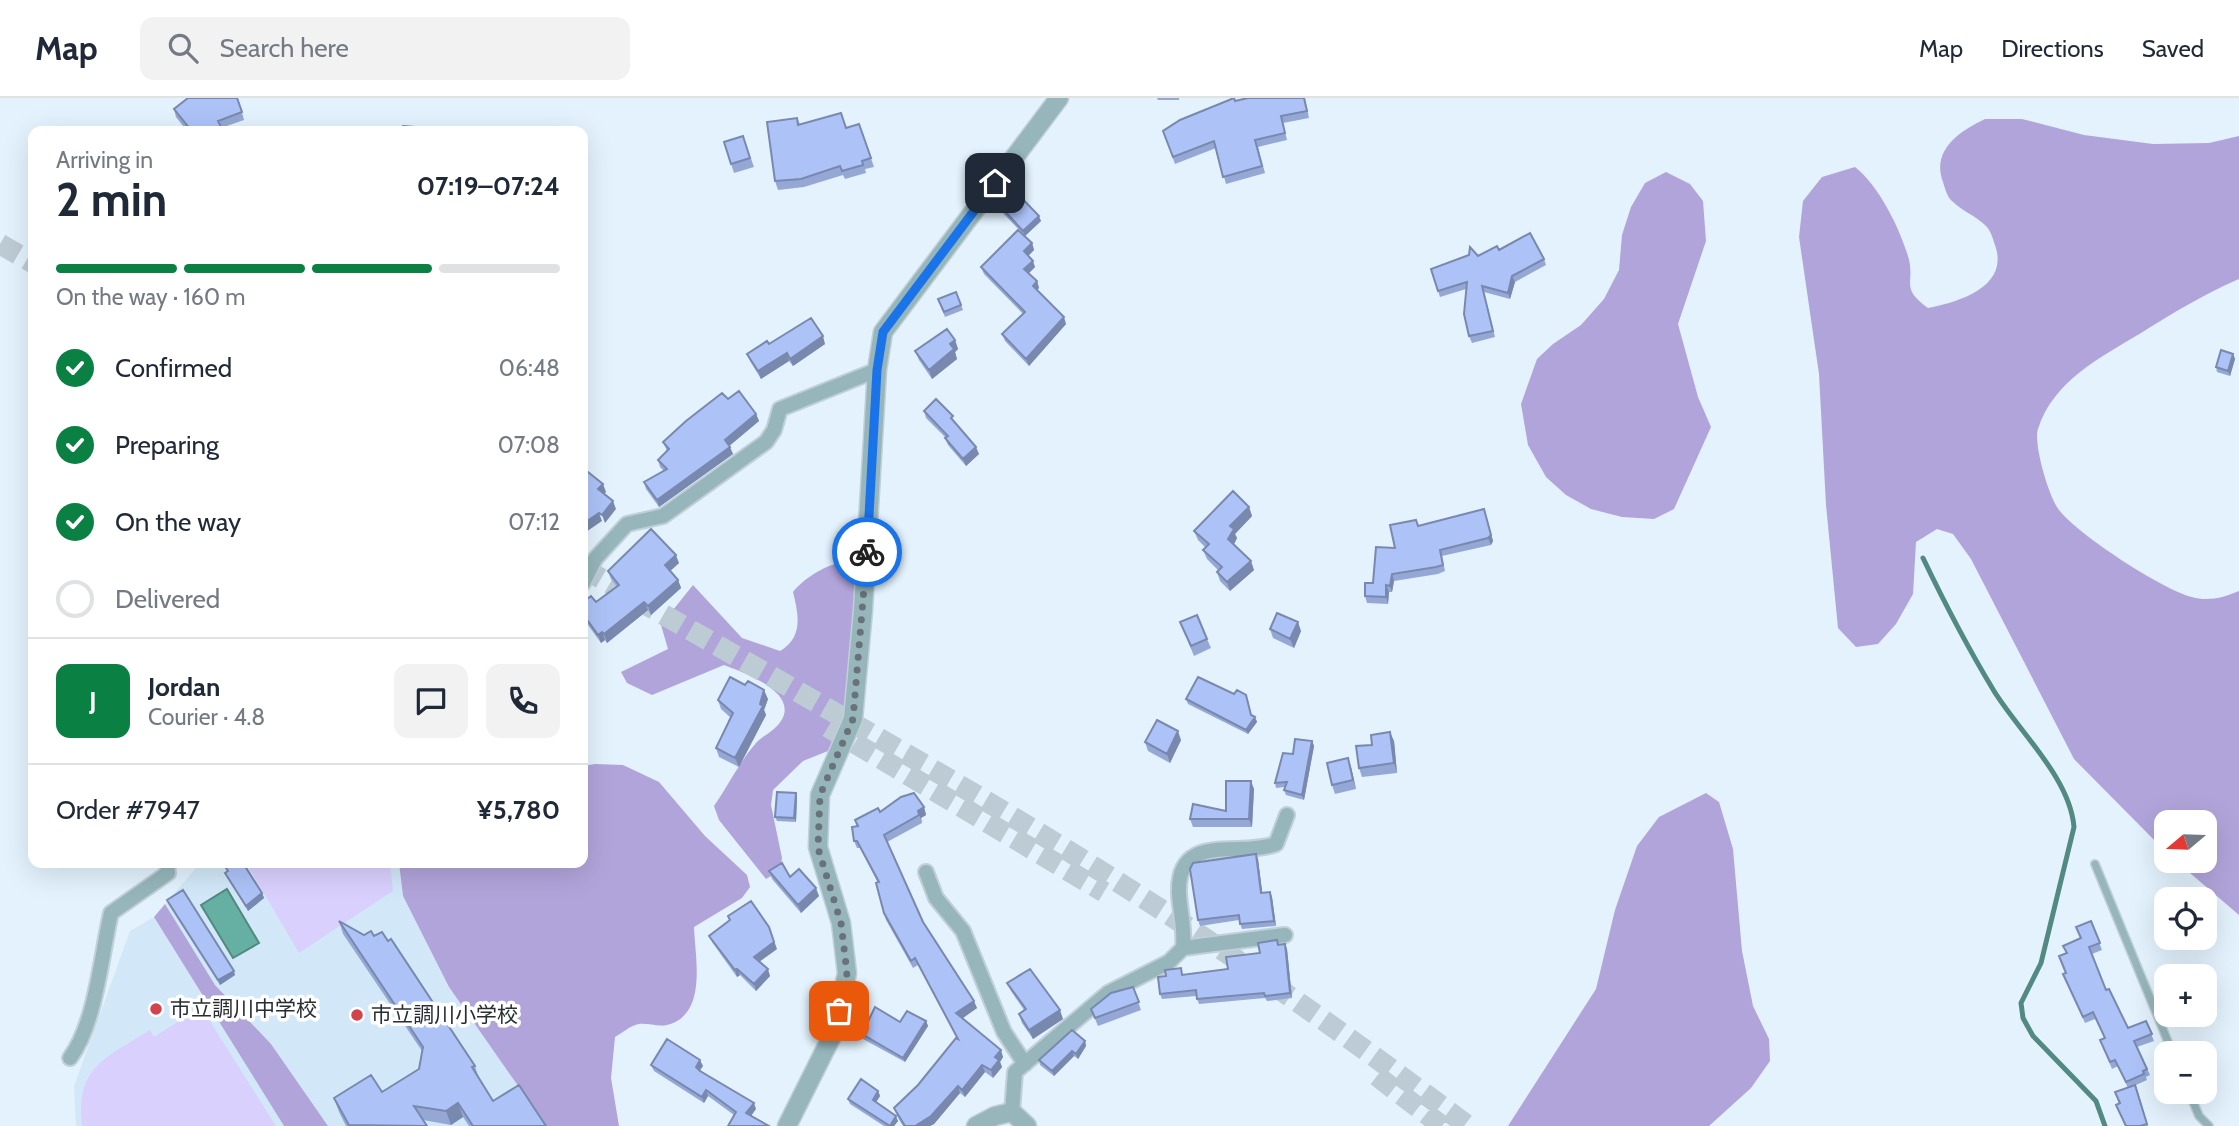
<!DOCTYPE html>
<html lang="en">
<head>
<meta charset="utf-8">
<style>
  body { margin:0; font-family:Cabin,"Noto Sans JP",sans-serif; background:#f2f2f3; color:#1f2937; height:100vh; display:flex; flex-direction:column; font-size:26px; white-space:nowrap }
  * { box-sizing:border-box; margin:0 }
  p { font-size:23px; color:#747a83 }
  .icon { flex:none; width:38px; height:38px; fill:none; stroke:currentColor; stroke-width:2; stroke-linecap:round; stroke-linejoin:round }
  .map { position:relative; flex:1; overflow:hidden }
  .details { position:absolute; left:28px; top:28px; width:560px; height:742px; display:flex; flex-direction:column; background:#fff; border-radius:14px; box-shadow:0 7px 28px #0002 }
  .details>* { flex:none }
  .needle { width:46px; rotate:251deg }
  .fabs { position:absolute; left:2154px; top:712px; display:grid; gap:14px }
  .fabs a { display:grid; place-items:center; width:63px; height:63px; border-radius:14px; background:#fff; box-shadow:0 7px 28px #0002; font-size:35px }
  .pin { position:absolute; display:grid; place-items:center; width:60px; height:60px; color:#fff; margin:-30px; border-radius:14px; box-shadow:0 4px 10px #0006 }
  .courier { position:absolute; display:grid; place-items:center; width:70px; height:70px; margin:-35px; border:5px solid #1a73e8; border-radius:50%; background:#fff; color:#222; box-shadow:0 2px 9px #0007 }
  .head em { font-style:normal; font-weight:700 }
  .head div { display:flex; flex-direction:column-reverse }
  .head { display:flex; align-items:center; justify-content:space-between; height:119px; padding:0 28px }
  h1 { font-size:46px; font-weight:700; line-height:52px }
  .bar { display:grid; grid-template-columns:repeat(4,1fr); gap:10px 7px; align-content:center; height:84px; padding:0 28px }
  .bar i { height:9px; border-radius:5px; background:#e0e1e3 }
  .bar .selected { background:#0b8043 }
  .bar p { grid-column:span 4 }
  .line { display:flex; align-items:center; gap:18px; padding:0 28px; border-top:2px solid #e0e1e3 }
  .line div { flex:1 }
  .round { display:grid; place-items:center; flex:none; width:74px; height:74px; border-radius:14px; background:#f2f2f3 }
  ol { padding:0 28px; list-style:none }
  li { display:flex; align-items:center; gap:21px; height:77px }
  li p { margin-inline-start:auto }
  li .icon { padding:7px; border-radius:50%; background:#0b8043; color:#fff; stroke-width:4 }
  li:last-child { color:#747a83 }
  li i { width:38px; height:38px; border:4px solid #e0e1e3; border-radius:50% }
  header { display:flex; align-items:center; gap:42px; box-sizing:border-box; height:98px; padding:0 35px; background:#fff; border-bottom:2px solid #e0e1e3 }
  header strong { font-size:33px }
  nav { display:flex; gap:38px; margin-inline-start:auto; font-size:24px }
  .search { width:490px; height:63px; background:#f2f2f3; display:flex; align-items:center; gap:18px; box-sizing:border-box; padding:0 24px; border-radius:14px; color:#747a83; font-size:26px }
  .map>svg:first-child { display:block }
</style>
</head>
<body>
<header>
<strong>Map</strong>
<div class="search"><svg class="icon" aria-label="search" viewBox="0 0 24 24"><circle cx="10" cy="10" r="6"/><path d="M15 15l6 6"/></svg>Search here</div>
<nav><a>Map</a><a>Directions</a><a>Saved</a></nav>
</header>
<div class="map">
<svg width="2239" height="1028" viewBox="0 0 2239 1028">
  <rect width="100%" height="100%" fill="#e3f2fd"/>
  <path fill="#d2e8f8" d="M195,765H399L403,798L449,889L546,1028H328L271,946L215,887L165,806L196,770Z
    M154,819L284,1028H76L74,988L130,833Z"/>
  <path fill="#dad0fe" d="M246,765H390L393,793L299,855Z
    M201,909L276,1028H82C75,968 106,960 150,932L154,939Z"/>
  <path fill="#b1a4da" d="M1985,21H2022L2084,37L2153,46L2209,45L2239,38V181C2204,196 2173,215 2141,235C2101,259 2053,283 2038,331C2033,345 2049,400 2059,412C2077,436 2163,492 2192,499C2208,504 2225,499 2239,493V817L2176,763H2205V724H2166V754L2074,661L1971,461L1953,436L1937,431L1916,444L1913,496L1896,526L1878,546L1856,549L1838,530L1826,407L1819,276L1799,139L1803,103L1822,79L1855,69C1879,88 1899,129 1908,158C1916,185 1899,189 1928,210C1958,204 2010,189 1995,147C1993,141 1991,133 1986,128C1976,118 1962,113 1952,103C1947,99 1945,90 1943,84C1931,52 1960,33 1985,21Z
    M1666,74L1690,86L1703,103L1706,143L1678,226L1698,299L1711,329L1674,411L1654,421L1622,419L1591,411L1566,397L1546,379L1528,347L1521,306L1537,261L1553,246L1581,227L1604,201L1619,172L1622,137L1631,109L1645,85Z
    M853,462L861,578L828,653L803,663L773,692L771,707L782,760L780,773L766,781L719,722L714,708C728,688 740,663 756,645C762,638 771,635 777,628C806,597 745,575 724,567L652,597L627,585L621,574L668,551L661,527L693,487L742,540L780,553C803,539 799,518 793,494C807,477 831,464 853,462Z
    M595,666L623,667L659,684L705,738L747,777L750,789L742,800L694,829C695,859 708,917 667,927C658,929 648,925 639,926C631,927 622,935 615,939L611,980L619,1028H546L449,889L403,798L399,765H583V668Z
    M1706,695L1719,704L1733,751L1742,853L1753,908L1769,941L1770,963L1751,990L1709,1028H1508L1596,891L1615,812L1637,748L1659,719Z
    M165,806L215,887L271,946L328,1028H284L154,819Z"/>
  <path fill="#65b0a3" stroke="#528981" stroke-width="2" d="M227,791L259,845L233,860L201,807Z"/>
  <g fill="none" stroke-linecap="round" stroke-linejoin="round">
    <path stroke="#528981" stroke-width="5" d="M1923,460C1945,506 1968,550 1994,593C2020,635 2070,680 2074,729L2041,865L2021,905L2023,920L2033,938L2096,1003L2105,1028"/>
    <path stroke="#bdcbd4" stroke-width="21" stroke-dasharray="21 10" stroke-linecap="butt" d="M0,146L33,165
      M583,470C780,585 983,695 1174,820C1275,886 1372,956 1468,1028
      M828,629L1104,794
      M1377,978L1442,1028"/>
    <defs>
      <path id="service" d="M2095,766L2173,956
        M2189,994L2199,1018L2209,1028"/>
      <path id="minor" d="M583,485L595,461L627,426L663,418L766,344L774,332L780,311L877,272
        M926,774L936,800L963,833L1004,934L1025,966
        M1183,850L1285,837
        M70,960C96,925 101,858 111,815L168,775L167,765
        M1012,1014L1015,974L1108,895L1169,864L1183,850C1185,831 1180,814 1179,795C1177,733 1238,760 1276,746L1287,717"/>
      <path id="tertiary" d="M787,1028L835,932L847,875L841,825L818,749L820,697L853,621L863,512L877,272L883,234L1059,0
        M976,1028L995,1018L1012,1014L1027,1028"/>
    </defs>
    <use href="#service" stroke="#c1cfd8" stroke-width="10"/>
    <use href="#minor" stroke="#c1cfd8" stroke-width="18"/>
    <use href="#tertiary" stroke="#c1cfd8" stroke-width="21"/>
    <use href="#service" stroke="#96b6bb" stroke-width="7"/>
    <use href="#minor" stroke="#96b6bb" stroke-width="14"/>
    <use href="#tertiary" stroke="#96b6bb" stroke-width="18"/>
  </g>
  <path fill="#95a8d5" d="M238,0L244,22L221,30L187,33L176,19L174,11Z
    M1157,0H1179V2H1158Z
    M1248,0H1305L1309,20L1283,25L1287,42L1258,49L1265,75L1226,86L1216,50L1175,66L1163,33L1235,3Z
    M797,20L800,26L846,30L859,26L874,69L865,71L866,75L845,81L843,77L804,89L778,92L775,83Z
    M743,38L754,69L734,75L724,44Z
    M1001,103L1041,123L1025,138L1002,114L1001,109L1003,107Z
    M1032,145L1034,152L1028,158L1035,169L1029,175L1037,183L1039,190L1037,192L1066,226L1029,268L1005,243L1002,236L1023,216L984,176L981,169Z
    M1499,152L1544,161L1546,167L1515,184L1510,201L1484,194L1495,239L1472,245L1469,238L1466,191L1440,199L1431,171L1469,157L1478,158Z
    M956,194L963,212L945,219L938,201Z
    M955,242L958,251L955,254L957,261L932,281L919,262L915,253Z
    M769,246H825L793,268L789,263L761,281L750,263L747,256Z
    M2233,256L2235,261L2230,278L2217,274L2216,269Z
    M728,301L756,316L759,323L729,348L733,356L659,409L646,391L644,384L664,373L660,369L658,362L667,353L663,344Z
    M924,313L955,325L979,356L966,368L948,347L945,340H946L926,320Z
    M1249,409L1252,418L1235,436L1237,440L1234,446L1254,472L1230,493L1220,483L1217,474L1218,472L1207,461L1203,452L1206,450L1198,442L1194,433Z
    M1484,411L1493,443L1491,447L1442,458L1445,473L1438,476L1394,483L1392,494H1389L1388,506L1367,505L1365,498L1416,422L1418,428Z
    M679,465L670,473L678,482L681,490L651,517L648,512L607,545L605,542L601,545L583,520V504H596L617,489L611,481L608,473Z
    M1180,524L1207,541L1211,550L1194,558Z
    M1270,531L1301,533L1294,550L1273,540Z
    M768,601L764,612L766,617L739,669L719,659L716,650L731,620L721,611L718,602Z
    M1186,601L1252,617L1255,619L1257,624L1248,636L1188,606Z
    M1181,642L1170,665L1148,653L1145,644Z
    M1312,643L1314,648L1304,702L1286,697L1284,692L1285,689L1276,690L1275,685L1293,656Z
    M1394,643L1397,675L1362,679L1359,670L1372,647Z
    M1351,669L1356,691L1335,696L1332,687Z
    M1254,691L1252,729H1193L1190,721L1226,713Z
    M796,695L797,700L796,724L777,723L775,719Z
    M924,709L926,717L921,720L922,725L887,744L923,824L977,910L962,920L1003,959L1000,964L1002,969L993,980L985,974L965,999L960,995L934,1026L930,1028H903L897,1018L894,1010L918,987L957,940L918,867L913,870L886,822L884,815L878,785L860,750H857L854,743L857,728L855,722L880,714Z
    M1258,761L1262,795L1270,794L1272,799L1276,828L1242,831L1239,822L1200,828L1198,822Z
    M222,765H243L262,795L264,800L248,813L227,779L225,775L227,773Z
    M769,773L790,779L819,798L801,815L772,781Z
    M167,802L235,877L220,887L169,807Z
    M728,818L777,851L759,864L770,878L756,893L740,877L737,879L712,844L709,838L730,823Z
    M339,823L364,837L374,838L388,843L475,968L479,981L493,1003L546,1028H469L463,1019L451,1027L423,1022L427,1028H346L339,1014L334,1000L382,994L419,971L422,953L343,836Z
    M2091,823L2102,852L2092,856L2106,892L2128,930L2146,923L2154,943L2137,949L2150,977L2146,979L2147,982L2136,987L2148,1028H2125L2116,1007L2119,1006L2115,994L2128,990L2118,968L2112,971L2100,942L2105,940L2095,921L2085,925L2063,876L2065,875L2081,840Z
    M1277,842L1279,847L1287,851L1292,900L1267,903L1265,900L1199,906L1196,898L1162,901L1160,896L1184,877L1228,871L1260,855Z
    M1007,885L1063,921L1033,941L1022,925L1019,916L1024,912L1011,893Z
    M1133,889L1141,912L1098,928L1091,911Z
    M926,923L928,928L905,964L863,941L862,936L900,924Z
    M1085,943L1086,948L1078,961L1074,958L1054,978L1040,967L1039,962Z
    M651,967L703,968L700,972L756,1011L734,1017L708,998L704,1005L654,973Z
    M878,993L880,998L876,1004L898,1023L894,1028H884L850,1006L848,1001Z"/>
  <path fill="#7988ae" d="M1039,118L1041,123L1025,138L1023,133Z
    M1032,145L1034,152L1026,160L1024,153Z
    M1033,163L1035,169L1027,177L1024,171Z
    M1512,178L1515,184L1510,201L1508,195Z
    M1037,183L1039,190L1035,194L1033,188Z
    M1064,219L1066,226L1029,268L1026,261Z
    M823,238L825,246L793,268L790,261Z
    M955,242L958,251L955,254L957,261L932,281L929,272L950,246Z
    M787,255L789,263L761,281L758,273Z
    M2233,256L2235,261L2230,278L2228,273Z
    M756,316L759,323L728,349L725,342Z
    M730,349L733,356L659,409L657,402Z
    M976,349L979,356L966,368L963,361Z
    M603,386L606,394L601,400L598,391Z
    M613,403L616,411L605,425L602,417Z
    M1249,409L1252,418L1235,436L1237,440L1232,450L1228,441L1230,428Z
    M1484,411L1493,443L1491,447L1488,440Z
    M599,415L602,423L583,436V426Z
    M676,457L679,465L668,475L665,467Z
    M1251,463L1254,472L1230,493L1227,484Z
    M1392,476L1394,483L1392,494L1390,488Z
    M678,482L681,490L651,517L648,508Z
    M1386,487L1389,494L1388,506L1386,499Z
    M644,504L648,512L607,545L604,536Z
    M1298,524L1301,533L1294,550L1290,541Z
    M602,534L605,542L601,545L598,537Z
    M764,592L768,601L764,612L766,617L739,669L735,660L760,606Z
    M1255,619L1257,624L1248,636L1246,632Z
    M1178,633L1181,642L1170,665L1167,656Z
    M1390,634L1394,643L1397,675L1394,665Z
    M1312,643L1314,648L1304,702L1302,697Z
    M1348,660L1351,669L1356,691L1353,682Z
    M1251,683L1254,691L1252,729L1249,721Z
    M796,695L797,700L796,724L794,720Z
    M924,709L926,717L921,720L922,725L918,713Z
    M1256,756L1258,761L1263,800L1261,795Z
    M816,790L819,798L801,815L798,807Z
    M1270,794L1272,799L1276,828L1274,823Z
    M262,795L264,800L248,813L246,808Z
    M769,829L777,851L756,866L754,859Z
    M1285,846L1287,851L1292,900L1290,895Z
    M737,871L740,877L737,879L735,872Z
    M768,871L770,878L756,893L754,886Z
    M234,873L235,877L220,887L218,882Z
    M974,903L977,910L959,923L956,915Z
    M1060,912L1063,921L1033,941L1029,932Z
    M926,923L928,928L905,964L903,960Z
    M1085,943L1086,948L1078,961L1076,956Z
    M1001,952L1003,959L1000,964L1002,969L993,980L991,972L995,959Z
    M1072,953L1074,958L1054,978L1052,973Z
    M700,962L703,968L698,975L696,969Z
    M982,967L985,974L965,999L962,992Z
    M958,988L960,995L934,1026L930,1028H915Z
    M706,992L708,998L704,1005L702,999Z
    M878,993L880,998L875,1006L873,1002Z
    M458,1005L463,1019L451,1027L446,1013Z
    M754,1005L756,1011L749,1021L746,1015Z
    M896,1018L898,1023L894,1028H890Z"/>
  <path fill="#adc3f8" stroke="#7988ae" stroke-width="2" d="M188,0H237L242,14L218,23L223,33H186L190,31L174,11Z
    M1234,0L1235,3L1248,0H1304L1307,13L1281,18L1285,35L1255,42L1262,68L1223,79L1214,43L1173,59L1163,33L1180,22Z
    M841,15L846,30L859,26L871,60L862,63L863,67L842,73L840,68L801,81L775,83L767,24L797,20L798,27Z
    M403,28L426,30V33H402Z
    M743,38L750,60L731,66L724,44Z
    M1013,91L1039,118L1023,133L1001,109L1004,106L1001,103Z
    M1018,132L1032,145L1024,153L1033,163L1024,171L1037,183L1033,188L1064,219L1026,261L1002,236L1025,214L981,169Z
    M1530,135L1544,161L1512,178L1508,195L1482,188L1493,233L1469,238L1464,216L1467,184L1438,193L1431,171L1469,157L1470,149L1478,158L1497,148L1499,152Z
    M956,194L961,207L944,214L938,201Z
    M811,220L823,238L790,261L787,255L758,273L747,256L767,243L769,246Z
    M947,231L955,242L950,246L954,251L929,272L915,253Z
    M2221,252L2233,256L2228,273L2216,269Z
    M739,293L756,316L725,342L730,349L657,402L644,384L667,371L658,362L669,351L663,344L686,323L722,295L728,301Z
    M936,301L953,318L951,320L976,349L963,361L945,340L948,338L924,313Z
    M583,370L603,386L598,391L613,403L602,417L599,415L583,426Z
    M1233,393L1249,409L1230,428L1234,431L1228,441L1251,463L1227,484L1217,474L1222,469L1203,452L1209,446L1194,433Z
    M1484,411L1491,437L1488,440L1440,452L1443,467L1436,469L1392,476L1390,488L1386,487V499L1365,498V485H1373L1376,449L1395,450L1390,427L1416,422L1418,428Z
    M651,431L676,457L665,467L678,482L648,508L644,504L604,536L602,534L598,537L583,516V504L591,498L596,504L619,487L608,473Z
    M1277,515L1298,524L1290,541L1270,531Z
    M1197,517L1207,541L1191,548L1180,524Z
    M730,579L745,587L748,583L764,592L760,606L763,608L735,660L716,650L733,615L718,602Z
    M1198,579L1234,596L1237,592L1246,597L1251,617L1255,619L1246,632L1186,601Z
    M1157,622L1178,633L1167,656L1145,644Z
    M1390,634L1394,665L1359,670L1356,648L1372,647L1371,637Z
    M1295,641L1312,643L1302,697L1284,692L1287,684L1275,685L1283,655L1293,656Z
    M1348,660L1353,682L1332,687L1327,665Z
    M1226,683H1251L1249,721H1190L1193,706L1226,713Z
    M777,694L796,695L794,720L775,719Z
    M914,695L924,709L918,713L919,717L884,737L923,824L974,903L956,915L1001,952L995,959L999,962L991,972L982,967L962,992L958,988L931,1018L915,1028H905L894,1010L918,987L956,940L958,941L915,860L911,863L884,815L876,785L879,784L857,743H854L852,729L858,728L855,722L878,710L880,714L901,699Z
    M1256,756L1261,795L1270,794L1274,823L1240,826L1239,817L1198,822L1190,771L1193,765Z
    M223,765H243L262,795L246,808L225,775L228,773Z
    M782,765L790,779L799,771L816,790L798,807L769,773Z
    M183,792L234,873L218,882L167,802Z
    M751,803L769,829L774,844L754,859L768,871L754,886L737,871L735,872L709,838L730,822L728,818Z
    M339,823L364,837L371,833L374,838L382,834L388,843L391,841L475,968L472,969L493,1003L519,987L546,1028H473L458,1005L446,1013L414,1008L427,1028L349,1027L334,1000L371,977L382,994L419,971L423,949Z
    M2091,823L2100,845L2089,849L2106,892L2109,891L2128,930L2146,923L2152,936L2134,943L2147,971L2143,973L2144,976L2126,984L2115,962L2110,964L2100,942L2105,940L2093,914L2083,919L2063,876L2066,875L2059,858L2067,855L2063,848L2081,840L2076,829Z
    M1277,842L1278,847L1285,846L1290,895L1265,898L1264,895L1197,901L1196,892L1160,896L1158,879L1166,878L1165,872L1181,870L1182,877L1228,871L1226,859L1260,855L1258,845Z
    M1030,871L1060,912L1029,932L1019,916L1026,911L1007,885Z
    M1133,889L1139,904L1095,920L1091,911L1111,895Z
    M875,909L900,924L907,913L926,923L903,960L862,936Z
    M1072,932L1085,943L1076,956L1072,953L1052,973L1039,962Z
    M667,941L700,962L696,969L700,973L754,1005L746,1015L769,1028H728L736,1014L706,992L702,999L651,967Z
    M861,981L878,993L873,1002L896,1018L890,1028L848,1001Z
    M2135,987L2147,1026L2140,1028H2126L2116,1007L2120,1005L2115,994Z"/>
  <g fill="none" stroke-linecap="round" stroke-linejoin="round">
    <path stroke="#697278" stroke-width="7" stroke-dasharray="0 12.6" d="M839,913L847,875L841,825L818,750L820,697L853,621L867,454"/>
    <path stroke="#1a73e8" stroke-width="9" d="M867,454L877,272L883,234L995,85"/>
  </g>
  <g fill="#d3434c" stroke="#fff" stroke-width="2.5">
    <circle cx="156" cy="911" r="7"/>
    <circle cx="357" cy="917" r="7"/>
  </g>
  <g text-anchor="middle" stroke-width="7" stroke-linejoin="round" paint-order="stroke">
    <g font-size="21" fill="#272d31" stroke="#fff" text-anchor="start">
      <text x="170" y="918">市立調川中学校</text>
      <text x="371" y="924">市立調川小学校</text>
    </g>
  </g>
</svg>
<div class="fabs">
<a><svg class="needle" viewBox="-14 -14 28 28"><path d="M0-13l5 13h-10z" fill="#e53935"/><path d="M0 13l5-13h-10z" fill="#747a83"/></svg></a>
<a><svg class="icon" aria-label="locate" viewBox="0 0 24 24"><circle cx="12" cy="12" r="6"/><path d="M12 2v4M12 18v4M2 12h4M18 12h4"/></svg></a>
<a>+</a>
<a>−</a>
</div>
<div class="pin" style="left:839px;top:913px;background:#ea580c"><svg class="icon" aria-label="bag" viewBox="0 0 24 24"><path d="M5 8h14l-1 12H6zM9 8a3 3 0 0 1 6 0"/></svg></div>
<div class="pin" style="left:995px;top:85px;background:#1f2937"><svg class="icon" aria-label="home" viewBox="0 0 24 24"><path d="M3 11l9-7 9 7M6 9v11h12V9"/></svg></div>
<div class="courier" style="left:867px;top:454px"><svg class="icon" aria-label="bike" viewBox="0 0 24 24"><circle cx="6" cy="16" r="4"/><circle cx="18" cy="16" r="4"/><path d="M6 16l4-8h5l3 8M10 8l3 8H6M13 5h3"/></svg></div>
<section class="details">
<div class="head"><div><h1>2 min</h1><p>Arriving in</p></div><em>07:19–07:24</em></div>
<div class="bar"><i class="selected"></i><i class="selected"></i><i class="selected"></i><i></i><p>On the way · 160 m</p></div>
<ol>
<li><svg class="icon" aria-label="check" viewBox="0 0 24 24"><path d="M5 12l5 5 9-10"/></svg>Confirmed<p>06:48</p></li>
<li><svg class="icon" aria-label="check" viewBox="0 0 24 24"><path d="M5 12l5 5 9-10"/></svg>Preparing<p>07:08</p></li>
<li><svg class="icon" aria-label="check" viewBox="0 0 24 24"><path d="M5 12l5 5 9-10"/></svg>On the way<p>07:12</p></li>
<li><i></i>Delivered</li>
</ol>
<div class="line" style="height:126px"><b class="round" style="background:#0b8043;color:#fff">J</b><div><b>Jordan</b><p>Courier · 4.8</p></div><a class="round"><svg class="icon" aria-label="chat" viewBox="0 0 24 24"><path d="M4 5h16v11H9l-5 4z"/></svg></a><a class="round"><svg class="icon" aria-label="phone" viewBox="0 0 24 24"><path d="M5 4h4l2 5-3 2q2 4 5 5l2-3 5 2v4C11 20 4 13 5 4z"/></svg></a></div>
<div class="line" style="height:91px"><div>Order #7947</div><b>¥5,780</b></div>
</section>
</div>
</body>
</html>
